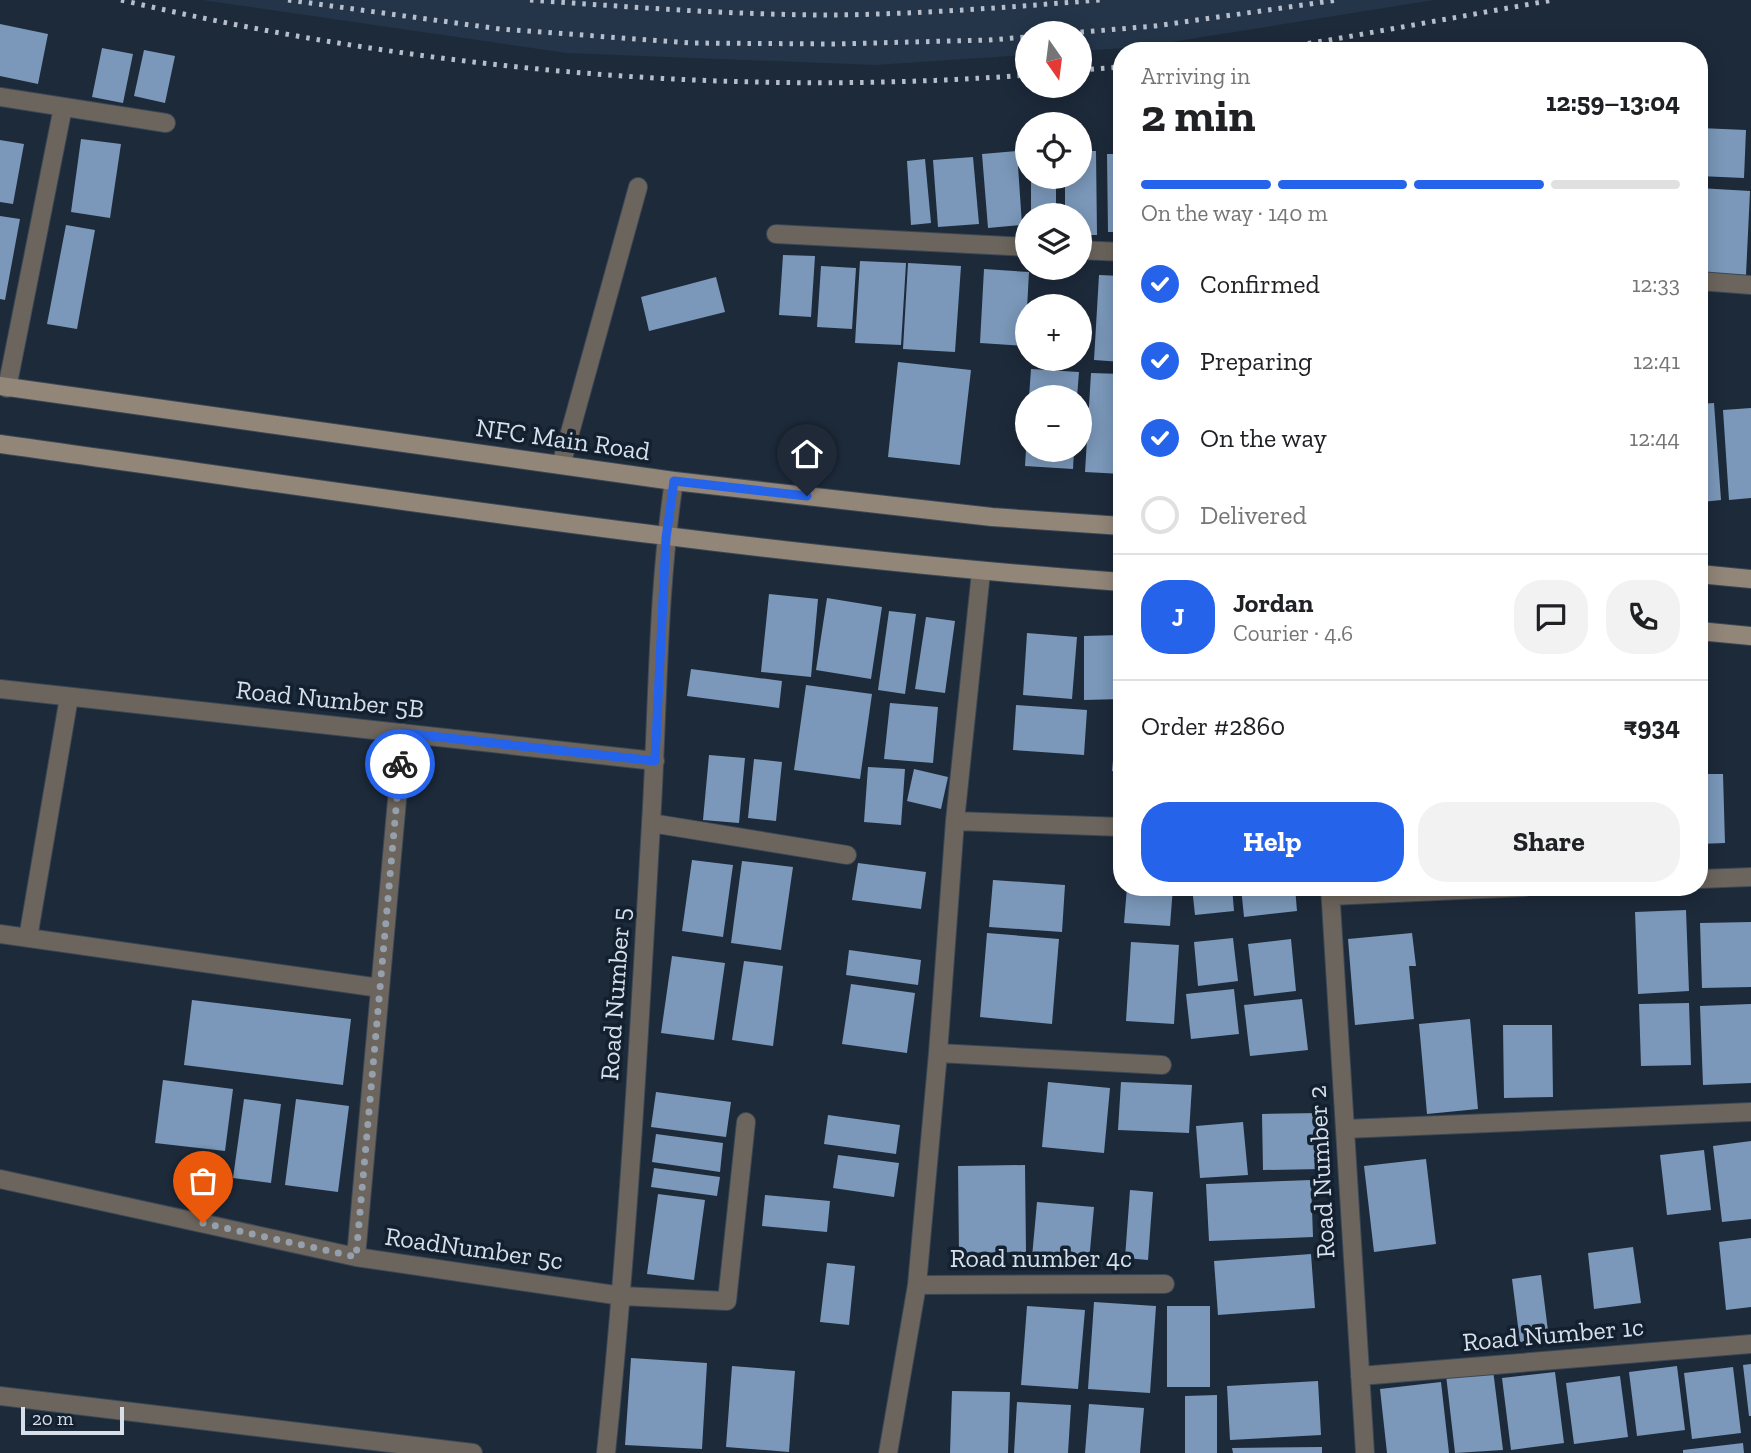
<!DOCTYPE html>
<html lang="en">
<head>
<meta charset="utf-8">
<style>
  body { margin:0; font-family:"Zilla Slab",serif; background:#f2f2f2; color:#202124; height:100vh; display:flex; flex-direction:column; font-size:26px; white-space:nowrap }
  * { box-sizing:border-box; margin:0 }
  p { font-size:23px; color:#757577 }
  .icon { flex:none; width:38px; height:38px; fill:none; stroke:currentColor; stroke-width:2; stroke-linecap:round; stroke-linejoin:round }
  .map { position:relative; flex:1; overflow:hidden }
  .sheet { position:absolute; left:1113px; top:42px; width:595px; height:854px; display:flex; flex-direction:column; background:#fff; border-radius:28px; box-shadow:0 4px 18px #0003 }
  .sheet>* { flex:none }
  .needle { width:46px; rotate:166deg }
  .fabs { position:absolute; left:1015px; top:21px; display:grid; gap:14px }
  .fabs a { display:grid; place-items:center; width:77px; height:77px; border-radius:50%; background:#fff; box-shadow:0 4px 18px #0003; font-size:35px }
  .scale { position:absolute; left:21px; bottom:18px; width:103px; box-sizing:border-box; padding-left:7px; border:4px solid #d6dfea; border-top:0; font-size:19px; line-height:24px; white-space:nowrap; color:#d6dfea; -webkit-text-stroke:5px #132030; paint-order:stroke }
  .pin { position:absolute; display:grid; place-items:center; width:60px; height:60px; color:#fff; margin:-72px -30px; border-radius:50% 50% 50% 0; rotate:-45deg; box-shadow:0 0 7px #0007 }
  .pin .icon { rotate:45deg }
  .courier { position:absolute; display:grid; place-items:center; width:70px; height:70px; margin:-35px; border:5px solid #2563eb; border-radius:50%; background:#fff; color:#222; box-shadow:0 2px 9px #0007 }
  .overview em { font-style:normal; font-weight:800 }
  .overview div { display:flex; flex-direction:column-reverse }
  .overview { display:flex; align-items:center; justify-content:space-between; height:119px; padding:0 28px }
  h1 { font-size:46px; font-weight:800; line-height:52px }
  .bar { display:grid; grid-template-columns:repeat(4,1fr); gap:10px 7px; align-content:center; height:84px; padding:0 28px }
  .bar i { height:9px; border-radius:5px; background:#e0e0e0 }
  .bar .selected { background:#2563eb }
  .bar p { grid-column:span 4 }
  .line { display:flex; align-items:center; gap:18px; padding:0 28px; border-top:2px solid #e0e0e0 }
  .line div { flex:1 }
  .round { display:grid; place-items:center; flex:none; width:74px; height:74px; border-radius:28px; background:#f2f2f2 }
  ol { padding:0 28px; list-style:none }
  li { display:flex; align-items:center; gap:21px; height:77px }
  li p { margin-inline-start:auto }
  li .icon { padding:7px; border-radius:50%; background:#2563eb; color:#fff; stroke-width:4 }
  li:last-child { color:#757577 }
  li i { width:38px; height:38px; border:4px solid #e0e0e0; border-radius:50% }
  .primary-button { display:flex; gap:14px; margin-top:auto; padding:14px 28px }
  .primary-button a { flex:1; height:80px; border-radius:28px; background:#2563eb; color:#fff; font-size:28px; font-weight:800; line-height:80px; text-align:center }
  .primary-button a+a { background:#f2f2f2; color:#202124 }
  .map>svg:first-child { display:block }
</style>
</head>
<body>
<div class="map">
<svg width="1751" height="1453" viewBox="0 0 1751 1453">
  <rect width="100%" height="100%" fill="#1d2a3a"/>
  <path fill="#24354a" d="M202,0H1434L1140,47L1080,51V33H1027V55L875,65L566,53Z"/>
  <path fill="#7b98ba" d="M0,24L48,34L38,84L0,76Z
    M102,48L133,54L123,103L92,97Z
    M144,50L175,56L165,103L134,96Z
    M1700,128L1746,130L1744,178L1699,176Z
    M81,139L121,144L110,218L71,212Z
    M0,140L24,144L13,204L0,202Z
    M1017,151L1022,225L988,228L982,154Z
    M1080,151H1096L1097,235H1080V215H1065V177H1080Z
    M1107,154H1122V232H1108Z
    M973,157L979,224L938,227L933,160Z
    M925,159L931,223L911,225L907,161Z
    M1031,177H1056V215H1031Z
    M1699,188L1750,191L1746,275L1699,273Z
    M0,216L20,219L5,300L0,299Z
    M66,225L95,230L77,329L47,324Z
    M783,255L815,256L811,317L779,315Z
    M860,261L906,263L901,345L855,343Z
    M908,263L961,266L955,352L903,349Z
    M821,266L856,268L852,329L817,327Z
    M984,269L1029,272L1025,346L980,343Z
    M1099,275L1122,276V362L1094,360Z
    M716,277L725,312L649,331L641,297Z
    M898,362L971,370L960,465L888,457Z
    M1031,369L1079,372L1077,397H1029Z
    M1091,373L1122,374V474L1085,472Z
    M1714,403L1721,500L1702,502L1699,404Z
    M1751,408V498L1729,500L1723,410Z
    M1026,450H1074L1073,469L1025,466Z
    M769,594L818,599L811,677L761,672Z
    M827,598L882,607L871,679L816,670Z
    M889,611L916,614L905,694L878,690Z
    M926,617L955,621L945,693L915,689Z
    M1027,633L1077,637L1072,699L1023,695Z
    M1122,635V699L1084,700V636Z
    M691,669L782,681L779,708L687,696Z
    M806,685L872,694L860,779L794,770Z
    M890,703L938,707L933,763L884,759Z
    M1016,705L1087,710L1084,755L1013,750Z
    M1117,715L1122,716V772L1112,771Z
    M709,755L745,758L739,823L703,820Z
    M754,759L782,762L776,821L748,818Z
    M868,767L905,769L901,825L864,822Z
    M914,769L948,777L941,809L907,801Z
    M1699,774H1723L1725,843L1699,844Z
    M692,860L733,865L723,937L682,931Z
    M742,861L793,867L781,950L731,943Z
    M858,863L926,872L921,909L852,900Z
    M993,880L1065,885L1062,932L989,927Z
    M1127,887H1173L1170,926L1124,923Z
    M1192,887H1232L1234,911L1195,915Z
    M1241,887H1295L1297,911L1244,917Z
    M1686,910L1689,991L1638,994L1635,912Z
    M1751,922V987L1702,988L1700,923Z
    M987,933L1059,939L1052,1024L980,1017Z
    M1412,933L1416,966H1409L1414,1019L1355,1025L1348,939Z
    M1233,938L1238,981L1198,986L1194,942Z
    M1291,939L1296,991L1254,996L1248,944Z
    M1131,942L1179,945L1174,1024L1126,1021Z
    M849,950L921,960L918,985L846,975Z
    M672,956L725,963L714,1040L661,1033Z
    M744,961L783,966L773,1046L732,1040Z
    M851,984L915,993L907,1053L842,1044Z
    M1234,989L1239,1034L1191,1039L1186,994Z
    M1302,999L1308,1050L1250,1056L1244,1005Z
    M192,1000L351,1019L343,1085L184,1065Z
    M1689,1003L1691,1065L1641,1066L1639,1004Z
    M1751,1004V1083L1703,1085L1700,1006Z
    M1470,1019L1478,1109L1427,1114L1419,1024Z
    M1503,1025H1552L1553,1097L1504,1098Z
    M163,1080L233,1089L225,1151L155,1143Z
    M1048,1082L1110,1088L1104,1153L1042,1147Z
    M1121,1082L1192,1085L1189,1133L1118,1130Z
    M656,1092L731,1102L726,1137L651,1127Z
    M244,1099L281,1104L271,1183L233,1178Z
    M296,1099L349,1106L338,1192L285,1185Z
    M1321,1113V1169L1263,1170L1262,1114Z
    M828,1115L900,1125L896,1154L824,1144Z
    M1243,1122L1248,1175L1200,1178L1196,1126Z
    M656,1134L723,1143L720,1172L652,1162Z
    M1751,1141V1219L1722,1222L1713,1146Z
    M1704,1150L1711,1210L1667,1215L1660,1155Z
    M838,1155L899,1163L894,1197L833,1188Z
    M1426,1159L1436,1244L1374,1252L1364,1166Z
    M1025,1165L1026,1252L959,1253L958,1166Z
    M654,1168L720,1177L717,1196L651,1187Z
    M1311,1180L1313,1237L1209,1241L1206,1184Z
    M1130,1190L1153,1192L1148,1260L1125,1258Z
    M658,1194L705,1200L694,1280L647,1274Z
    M765,1195L830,1201L827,1232L762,1226Z
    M1037,1202L1094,1207L1089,1261L1032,1257Z
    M1751,1238V1307L1726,1310L1719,1242Z
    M1633,1247L1641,1303L1594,1309L1588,1253Z
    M1311,1254L1315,1308L1218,1315L1214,1261Z
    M827,1263L855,1266L849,1325L820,1322Z
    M1541,1275L1549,1339L1520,1342L1512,1279Z
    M1094,1302L1156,1306L1150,1393L1088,1389Z
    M1027,1306L1085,1310L1078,1389L1021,1385Z
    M1167,1306H1210V1387H1167Z
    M631,1358L707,1363L702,1449L625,1445Z
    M1751,1364V1416H1749L1743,1365Z
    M732,1366L795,1371L789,1452L726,1447Z
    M1677,1366L1685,1430L1637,1436L1629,1372Z
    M1733,1367L1741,1433L1692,1439L1684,1373Z
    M1493,1370L1503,1450L1455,1453L1446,1375Z
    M1555,1372L1564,1443L1511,1450L1502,1378Z
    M1620,1376L1628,1437L1574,1444L1566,1383Z
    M1318,1381L1321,1435L1230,1440L1227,1386Z
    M1441,1382L1449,1453H1387L1380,1389Z
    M952,1391L1010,1392L1008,1453H950Z
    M1217,1395V1453H1185V1396Z
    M1017,1402L1071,1405L1068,1453H1014Z
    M1089,1404L1144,1408L1140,1453H1085Z
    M1743,1443L1744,1453H1683V1450Z
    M1322,1447V1453H1233L1232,1448Z"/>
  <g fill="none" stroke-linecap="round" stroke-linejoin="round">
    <defs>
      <path id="street" d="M0,97L166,123
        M776,234L1027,247
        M1080,250L1122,252
        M1699,281L1751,285
        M7,388L63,107
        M561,465L638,187
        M0,689L655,761
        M955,821L1122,827
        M651,823L847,855
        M1699,879L1751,877
        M1330,887L1365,1453
        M1331,896L1525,887
        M0,934L380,988
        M28,938L69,697
        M938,1053L1162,1065
        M1345,1129L1751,1112
        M0,1179L356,1257L622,1296L727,1301L746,1122
        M356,1257L403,733
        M917,1285L1165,1284
        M1360,1376L1751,1344
        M0,1396L473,1453
        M606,1453C628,1244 639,1034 651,824C658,710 657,594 674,481
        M888,1453L917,1285L938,1053L955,821L981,572"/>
      <path id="secondary" d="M0,386L674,481L992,517L1122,526
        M0,444C373,496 746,555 1122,582
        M1699,574L1751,579
        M1699,631L1751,636"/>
    </defs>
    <use href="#street" stroke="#3b4756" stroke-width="20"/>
    <use href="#secondary" stroke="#3b4756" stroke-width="20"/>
    <use href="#street" stroke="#6c655d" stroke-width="18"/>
    <use href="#secondary" stroke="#928679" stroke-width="18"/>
    <path stroke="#b5beca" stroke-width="5" stroke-dasharray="3.5 7" stroke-linecap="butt" d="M121,0C417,69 724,98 1027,75
      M288,0L500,29L691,43L834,44L989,40L1027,37
      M530,0C631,7 732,15 834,15C922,14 1011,7 1100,0
      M1070,33L1155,26L1338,0
      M1256,51L1324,41L1553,0
      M1080,70L1122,67"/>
  </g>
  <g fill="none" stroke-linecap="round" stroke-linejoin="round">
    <path stroke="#95a0ac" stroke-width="7" stroke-dasharray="0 12.6" d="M203,1223L356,1257L400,764"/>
    <path stroke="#2563eb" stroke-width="9" d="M400,764L403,733L655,761L666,538L674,481L807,496"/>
  </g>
  <g text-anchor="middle" stroke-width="7" stroke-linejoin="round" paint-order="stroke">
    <g font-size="26" fill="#d6dfea" stroke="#132030">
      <text transform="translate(563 439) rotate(8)" y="9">NFC Main Road</text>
      <text transform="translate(330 699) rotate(6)" y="9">Road Number 5B</text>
      <text transform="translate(615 994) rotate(-86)" y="9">Road Number 5</text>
      <text transform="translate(1321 1172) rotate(-93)" y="9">Road Number 2</text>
      <text transform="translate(474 1248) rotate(8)" y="9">RoadNumber 5c</text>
      <text x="1041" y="1267">Road number 4c</text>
      <text transform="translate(1553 1334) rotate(-5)" y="9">Road Number 1c</text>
    </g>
  </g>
</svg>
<div class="fabs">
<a><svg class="needle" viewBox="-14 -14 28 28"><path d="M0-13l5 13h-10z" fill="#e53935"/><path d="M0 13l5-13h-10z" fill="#757577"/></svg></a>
<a><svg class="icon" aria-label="locate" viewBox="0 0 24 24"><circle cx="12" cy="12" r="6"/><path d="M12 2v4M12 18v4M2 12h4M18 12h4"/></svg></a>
<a><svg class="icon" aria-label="layers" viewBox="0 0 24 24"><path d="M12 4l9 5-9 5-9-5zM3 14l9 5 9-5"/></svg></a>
<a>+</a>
<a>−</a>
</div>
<div class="scale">20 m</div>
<div class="pin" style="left:203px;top:1223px;background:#ea580c"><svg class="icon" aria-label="bag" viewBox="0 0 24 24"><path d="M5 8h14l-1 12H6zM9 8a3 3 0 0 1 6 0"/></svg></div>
<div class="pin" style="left:807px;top:496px;background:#1f2937"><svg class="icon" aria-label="home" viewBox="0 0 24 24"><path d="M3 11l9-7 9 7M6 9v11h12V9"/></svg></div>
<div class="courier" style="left:400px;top:764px"><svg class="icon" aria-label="bike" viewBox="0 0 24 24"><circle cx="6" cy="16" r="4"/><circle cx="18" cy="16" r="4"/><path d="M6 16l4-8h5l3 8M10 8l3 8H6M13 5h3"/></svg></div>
<section class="sheet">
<div class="overview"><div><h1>2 min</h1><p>Arriving in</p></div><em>12:59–13:04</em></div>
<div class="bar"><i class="selected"></i><i class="selected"></i><i class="selected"></i><i></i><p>On the way · 140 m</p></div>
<ol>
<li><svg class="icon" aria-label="check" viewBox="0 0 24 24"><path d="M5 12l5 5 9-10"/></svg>Confirmed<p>12:33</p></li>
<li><svg class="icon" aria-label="check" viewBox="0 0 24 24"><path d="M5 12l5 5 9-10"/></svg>Preparing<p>12:41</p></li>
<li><svg class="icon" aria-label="check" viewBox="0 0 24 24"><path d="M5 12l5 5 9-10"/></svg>On the way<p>12:44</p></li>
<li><i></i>Delivered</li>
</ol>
<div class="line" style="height:126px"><b class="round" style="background:#2563eb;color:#fff">J</b><div><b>Jordan</b><p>Courier · 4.6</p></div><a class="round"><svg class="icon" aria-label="chat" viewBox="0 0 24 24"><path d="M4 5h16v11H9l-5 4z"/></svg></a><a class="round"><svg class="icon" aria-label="phone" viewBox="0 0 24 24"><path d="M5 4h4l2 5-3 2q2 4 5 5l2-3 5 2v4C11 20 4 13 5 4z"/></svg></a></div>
<div class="line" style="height:91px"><div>Order #2860</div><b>₹934</b></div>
<div class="primary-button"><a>Help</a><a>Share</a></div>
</section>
</div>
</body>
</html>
